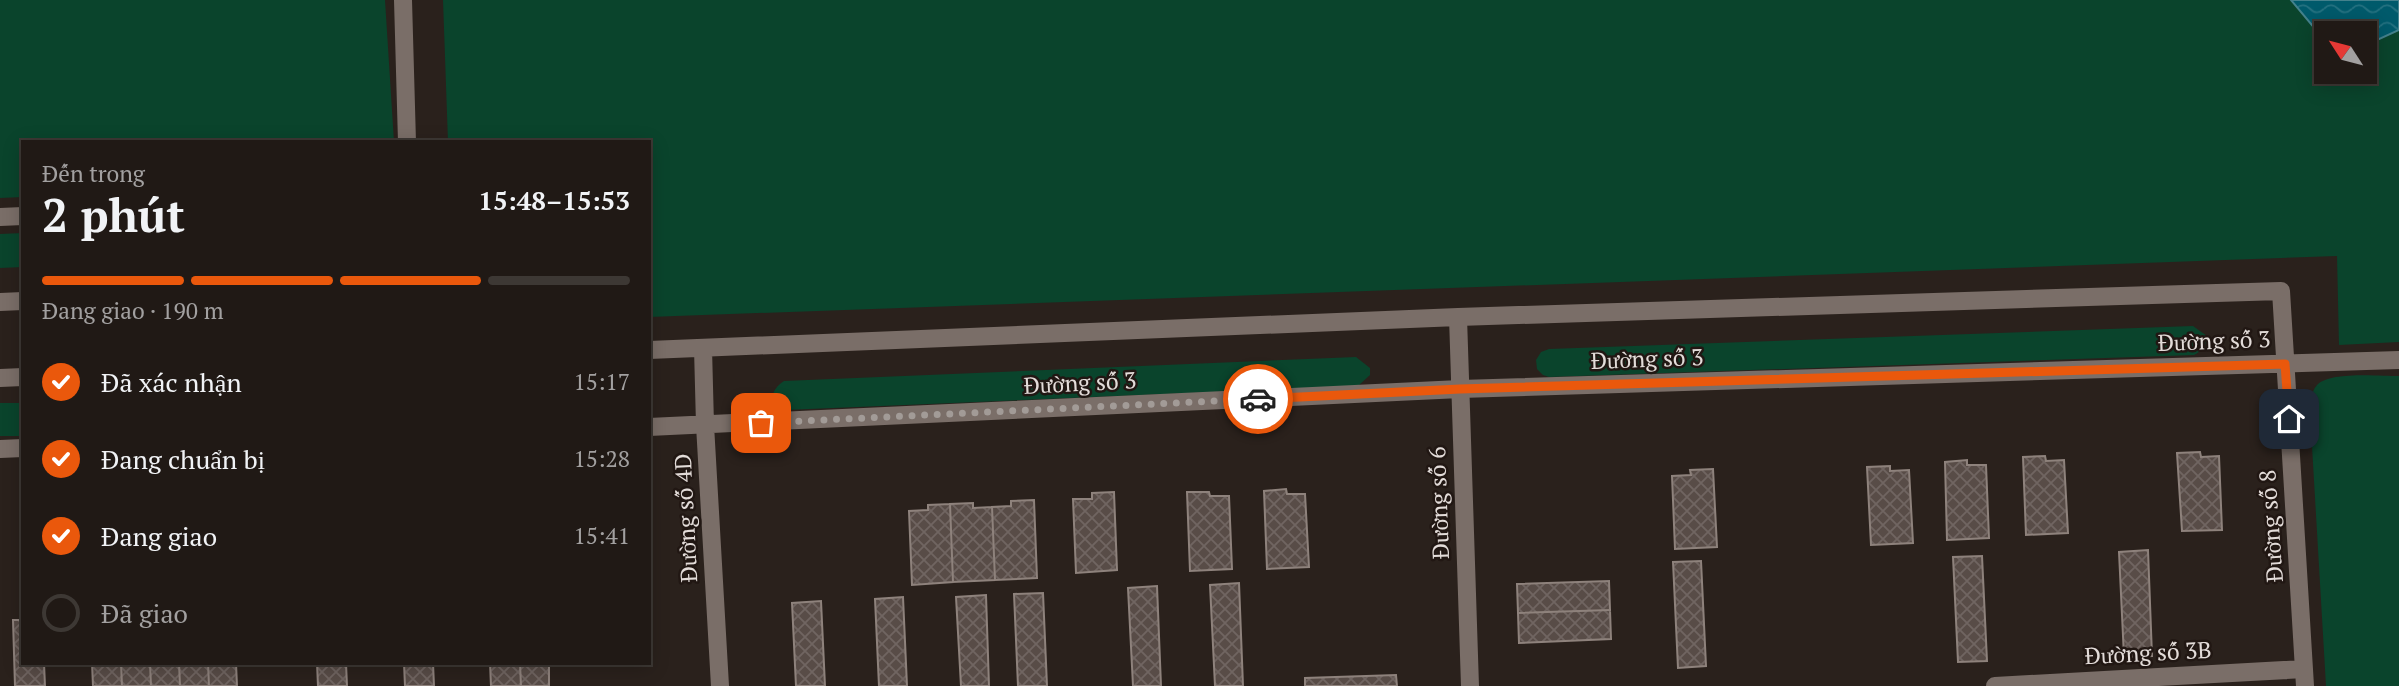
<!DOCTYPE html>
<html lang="vi">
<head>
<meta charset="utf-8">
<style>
  body { margin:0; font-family:"PT Serif",serif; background:#2d2622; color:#f1f3f6; height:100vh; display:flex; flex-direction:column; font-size:26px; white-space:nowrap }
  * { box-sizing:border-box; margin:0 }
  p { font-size:23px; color:#a2a0a0 }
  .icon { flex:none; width:38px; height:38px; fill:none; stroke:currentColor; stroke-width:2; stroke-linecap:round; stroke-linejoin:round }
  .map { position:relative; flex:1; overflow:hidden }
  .panel { position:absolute; left:21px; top:140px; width:630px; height:525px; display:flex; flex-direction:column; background:#201915; border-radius:0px; box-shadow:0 4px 18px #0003,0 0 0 2px #3d3834 }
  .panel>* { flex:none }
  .needle { width:46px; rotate:306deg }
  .fabs { position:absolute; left:2314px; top:21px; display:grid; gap:14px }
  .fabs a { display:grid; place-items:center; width:63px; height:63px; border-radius:0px; background:#201915; box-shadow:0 4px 18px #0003,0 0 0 2px #3d3834; font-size:35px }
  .pin { position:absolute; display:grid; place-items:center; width:60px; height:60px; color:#fff; margin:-30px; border-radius:14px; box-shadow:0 4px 10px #0006 }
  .courier { position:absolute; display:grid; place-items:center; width:70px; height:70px; margin:-35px; border:5px solid #ea580c; border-radius:50%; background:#fff; color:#222; box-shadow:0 2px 9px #0007 }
  .head em { font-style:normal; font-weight:800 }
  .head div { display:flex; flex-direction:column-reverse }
  .head { display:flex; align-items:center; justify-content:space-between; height:119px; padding:0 21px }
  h1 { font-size:46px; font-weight:800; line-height:52px }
  .bar { display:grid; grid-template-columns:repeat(4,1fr); gap:10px 7px; align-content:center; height:84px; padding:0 21px }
  .bar i { height:9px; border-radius:5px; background:#3d3834 }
  .bar .active { background:#ea580c }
  .bar p { grid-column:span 4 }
  ol { padding:0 21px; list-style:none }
  li { display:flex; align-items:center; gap:21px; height:77px }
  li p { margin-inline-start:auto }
  li .icon { padding:7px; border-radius:50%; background:#ea580c; color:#fff; stroke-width:4 }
  li:last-child { color:#a2a0a0 }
  li i { width:38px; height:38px; border:4px solid #3d3834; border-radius:50% }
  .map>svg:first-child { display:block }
</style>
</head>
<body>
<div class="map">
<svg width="2399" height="686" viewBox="0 0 2399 686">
  <defs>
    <pattern id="water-waves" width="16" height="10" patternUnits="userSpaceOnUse" patternTransform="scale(1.75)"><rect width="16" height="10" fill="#005a6b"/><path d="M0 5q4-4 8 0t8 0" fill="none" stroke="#257180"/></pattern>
    <pattern id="building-cross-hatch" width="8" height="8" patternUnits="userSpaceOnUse" patternTransform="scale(1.75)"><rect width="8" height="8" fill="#584c47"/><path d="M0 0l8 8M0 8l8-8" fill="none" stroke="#706561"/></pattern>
  </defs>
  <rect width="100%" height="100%" fill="#2a211c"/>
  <path fill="#0a442c" d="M0,0H385L394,142H23V197L0,198Z
    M443,0H2291L2326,42V72H2364V46L2399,30V342L2339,345L2337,256L649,317V142H448Z
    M23,233V267L0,268V234Z
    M2193,326L2207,336C2207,346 2203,350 2194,355L1549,377L1543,375L1537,369L1536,360L1541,352L1549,349Z
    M1356,357L1370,368V375L1358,386L785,410C767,405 770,390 784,381Z
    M2399,376V686H2326L2310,412C2311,403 2311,391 2317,385C2329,371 2380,376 2399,376Z
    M0,403H23V436H0Z"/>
  <path fill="url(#water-waves)" stroke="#44818c" stroke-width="2" d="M2291,0H2399V30L2364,46V33H2326V42Z"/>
  <path fill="url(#building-cross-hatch)" stroke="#8e827c" stroke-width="2" d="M2200,452L2201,457L2219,456L2222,530L2182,531L2177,453Z
    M2045,456L2046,461L2064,460L2068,533L2026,535L2023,457Z
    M1967,460V465H1986L1989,538L1947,540L1945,462Z
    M1890,466V471L1909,470L1913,543L1871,545L1867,467Z
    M1713,469L1717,547L1675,549L1672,476L1691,475L1690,470Z
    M1286,489L1287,494H1305L1309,567L1267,569L1264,491Z
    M1114,492L1117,570L1076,573L1073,499H1092V493Z
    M1187,492H1209L1210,496H1229L1232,569L1190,571Z
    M1034,500L1037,578L995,580L992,507L1011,506V501Z
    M973,503V508L992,507L995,580L953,582L950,504Z
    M950,504L953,582L912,585L909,511L928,510V505Z
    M2148,550L2152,656L2124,657L2119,552Z
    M1982,556L1987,661L1958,662L1953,557Z
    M1701,561L1706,666L1678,668L1673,562Z
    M1609,581L1610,610L1518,613L1517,584Z
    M1239,583L1243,686H1215L1210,585Z
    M1157,586L1161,686H1133L1128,588Z
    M1043,593L1047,686H1018L1014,594Z
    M986,595L989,686H961L956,597Z
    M903,597L907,686H879L875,599Z
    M821,601L825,686H796L792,603Z
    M1610,610L1611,639L1519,643L1518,613Z
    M13,620H23V663H44L45,686H15Z
    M92,663H121L122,686H93Z
    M121,663H150L151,686H122Z
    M150,663H179L180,686H151Z
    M179,663H208L209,686H180Z
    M208,663H236L237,686H209Z
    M317,663H346L347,686H318Z
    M404,663H433L434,686H405Z
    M490,663H520L521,686H491Z
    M520,663H549V686H521Z
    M1396,675L1397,686H1305V678Z"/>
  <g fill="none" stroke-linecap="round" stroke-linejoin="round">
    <path stroke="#7a6e68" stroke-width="18" d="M403,0L407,142
      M0,217L23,216
      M0,302L23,301
      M1458,317L1470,686
      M703,348L705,425L720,686
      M649,350L1458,317L2281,291L2305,686
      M0,378L23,377
      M649,427L1460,389L2399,360
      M0,449L23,448
      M1995,686L2304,669"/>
  </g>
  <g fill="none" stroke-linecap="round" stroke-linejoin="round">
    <path stroke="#a29b97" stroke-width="7" stroke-dasharray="0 12.6" d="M761,423L1258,399"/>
    <path stroke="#ea580c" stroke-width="9" d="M1258,399L1460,389L2285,364L2289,419"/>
  </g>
  <g text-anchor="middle" stroke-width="5" stroke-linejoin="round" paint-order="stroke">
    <g font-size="23" fill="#e3dcd9" stroke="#211713">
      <text transform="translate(2214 341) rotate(-2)" y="8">Đường số 3</text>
      <text transform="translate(1647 359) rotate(-2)" y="8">Đường số 3</text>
      <text transform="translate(1080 383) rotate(-3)" y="8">Đường số 3</text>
      <text transform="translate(1439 503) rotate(-92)" y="8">Đường số 6</text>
      <text transform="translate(686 518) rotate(-93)" y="8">Đường số 4D</text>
      <text transform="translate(2271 526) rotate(-94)" y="8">Đường số 8</text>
      <text transform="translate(2148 653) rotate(-3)" y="8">Đường số 3B</text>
    </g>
  </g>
</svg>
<div class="fabs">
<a><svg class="needle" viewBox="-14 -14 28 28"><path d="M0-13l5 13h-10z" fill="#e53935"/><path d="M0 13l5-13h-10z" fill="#a2a0a0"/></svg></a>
</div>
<div class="pin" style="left:761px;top:423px;background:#ea580c"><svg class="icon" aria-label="bag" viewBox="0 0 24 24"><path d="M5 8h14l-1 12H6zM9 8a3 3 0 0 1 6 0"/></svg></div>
<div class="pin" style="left:2289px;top:419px;background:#1f2937"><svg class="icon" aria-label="home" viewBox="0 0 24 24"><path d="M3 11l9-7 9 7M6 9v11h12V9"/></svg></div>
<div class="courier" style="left:1258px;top:399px"><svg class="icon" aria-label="car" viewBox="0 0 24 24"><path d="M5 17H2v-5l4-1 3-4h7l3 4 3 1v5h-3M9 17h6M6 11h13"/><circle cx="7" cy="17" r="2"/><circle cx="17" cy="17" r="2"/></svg></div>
<section class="panel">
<div class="head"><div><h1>2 phút</h1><p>Đến trong</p></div><em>15:48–15:53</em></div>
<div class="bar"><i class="active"></i><i class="active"></i><i class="active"></i><i></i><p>Đang giao · 190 m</p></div>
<ol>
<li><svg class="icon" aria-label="check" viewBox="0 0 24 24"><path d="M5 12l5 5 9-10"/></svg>Đã xác nhận<p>15:17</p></li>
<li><svg class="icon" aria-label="check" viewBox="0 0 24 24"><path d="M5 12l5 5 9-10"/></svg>Đang chuẩn bị<p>15:28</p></li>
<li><svg class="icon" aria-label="check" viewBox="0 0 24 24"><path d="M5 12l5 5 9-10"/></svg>Đang giao<p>15:41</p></li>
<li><i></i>Đã giao</li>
</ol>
</section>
</div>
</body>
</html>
